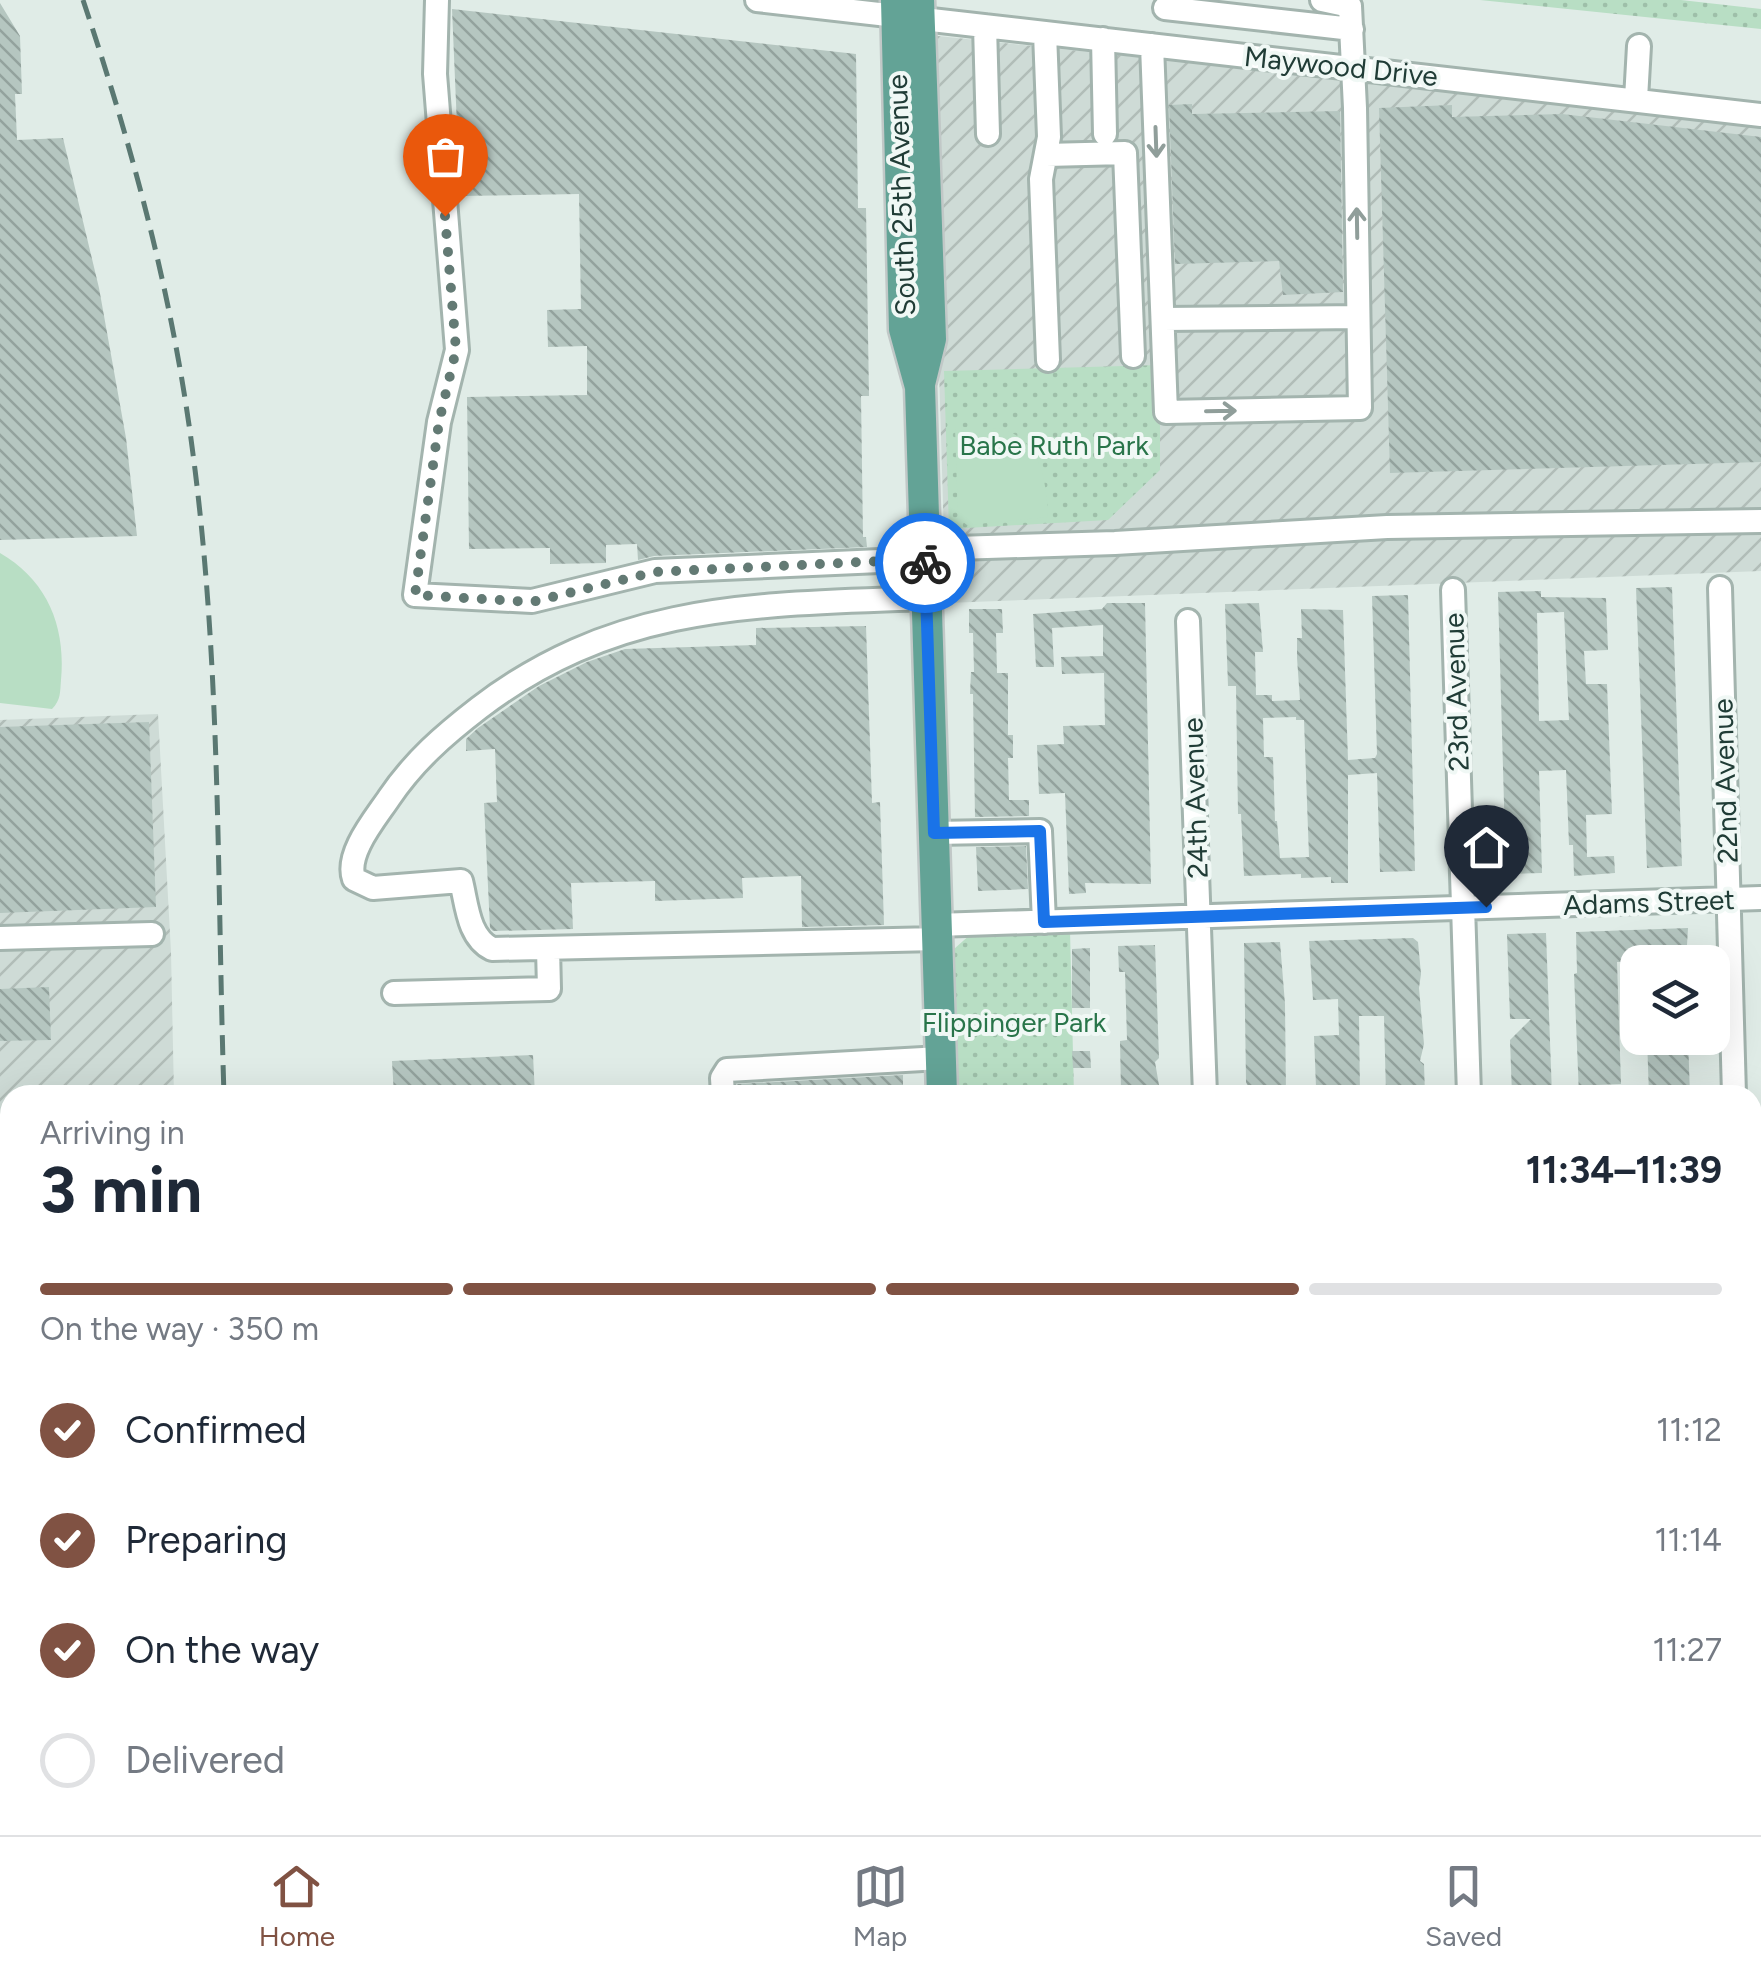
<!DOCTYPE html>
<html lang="en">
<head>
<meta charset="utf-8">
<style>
  body { margin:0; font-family:Figtree,sans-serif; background:#f2f2f3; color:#1f2937; height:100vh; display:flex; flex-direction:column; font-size:38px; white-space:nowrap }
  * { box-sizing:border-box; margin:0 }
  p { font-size:32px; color:#747a83 }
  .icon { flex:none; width:55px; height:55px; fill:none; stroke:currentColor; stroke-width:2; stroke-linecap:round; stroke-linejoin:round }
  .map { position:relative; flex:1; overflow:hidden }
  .side { position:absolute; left:0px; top:1085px; width:1762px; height:750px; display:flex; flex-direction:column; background:#fff; border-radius:30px 30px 0 0; box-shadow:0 10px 40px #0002 }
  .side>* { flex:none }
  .tools { position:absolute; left:1620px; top:945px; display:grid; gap:20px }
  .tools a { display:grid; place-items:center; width:110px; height:110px; border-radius:20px; background:#fff; box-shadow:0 10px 40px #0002; font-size:50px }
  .pin { position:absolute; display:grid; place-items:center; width:85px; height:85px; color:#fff; margin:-102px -42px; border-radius:50% 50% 50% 0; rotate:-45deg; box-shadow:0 0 10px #0007 }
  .pin .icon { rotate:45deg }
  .courier { position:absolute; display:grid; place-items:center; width:100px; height:100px; margin:-50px; border:8px solid #1a73e8; border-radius:50%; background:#fff; color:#222; box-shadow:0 2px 12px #0007 }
  .overview em { font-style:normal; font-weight:700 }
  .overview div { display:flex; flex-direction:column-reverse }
  .overview { display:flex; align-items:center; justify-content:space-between; height:170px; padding:0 40px }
  h1 { font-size:65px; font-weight:700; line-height:75px }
  .bar { display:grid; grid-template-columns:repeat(4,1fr); gap:15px 10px; align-content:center; height:120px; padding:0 40px }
  .bar i { height:12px; border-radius:8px; background:#e0e1e3 }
  .bar .on { background:#805243 }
  .bar p { grid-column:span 4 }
  ol { padding:0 40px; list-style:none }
  li { display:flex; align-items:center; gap:30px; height:110px }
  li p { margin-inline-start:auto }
  li .icon { padding:10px; border-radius:50%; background:#805243; color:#fff; stroke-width:4 }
  li:last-child { color:#747a83 }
  li i { width:55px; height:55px; border:5px solid #e0e1e3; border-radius:50% }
  .menu { display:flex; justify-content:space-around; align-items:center; height:140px; border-top:2px solid #e0e1e3; background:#fff; font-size:28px; color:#747a83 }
  .menu a { display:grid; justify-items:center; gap:5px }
  .menu .on { color:#805243 }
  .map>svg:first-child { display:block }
</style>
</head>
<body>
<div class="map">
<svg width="1761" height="1835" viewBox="0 0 1761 1835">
  <defs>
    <pattern id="industrial-furrows" width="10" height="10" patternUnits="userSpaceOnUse" patternTransform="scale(2.5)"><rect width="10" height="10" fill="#cedbd6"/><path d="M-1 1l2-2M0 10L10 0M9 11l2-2" fill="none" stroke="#b1bdb8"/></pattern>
    <pattern id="grass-tufts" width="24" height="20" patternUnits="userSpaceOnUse" patternTransform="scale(2.5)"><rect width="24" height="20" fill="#b8dec4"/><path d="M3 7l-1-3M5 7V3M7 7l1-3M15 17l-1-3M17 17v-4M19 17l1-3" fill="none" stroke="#9ebfa9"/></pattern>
    <pattern id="park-dots" width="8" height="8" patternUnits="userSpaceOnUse" patternTransform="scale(2.5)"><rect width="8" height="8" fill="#b8dec4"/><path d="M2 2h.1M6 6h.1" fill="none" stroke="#9ebfa9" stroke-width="1.8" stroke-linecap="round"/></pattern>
    <pattern id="building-back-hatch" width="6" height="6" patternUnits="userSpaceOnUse" patternTransform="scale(2.5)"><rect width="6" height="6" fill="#b5c6c0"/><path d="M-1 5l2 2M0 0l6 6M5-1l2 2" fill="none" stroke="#93a29d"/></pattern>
  </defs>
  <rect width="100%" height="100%" fill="#e0ece7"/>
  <path fill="#cedbd6" d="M1004,1825H1185V1835H1010Z"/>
  <path fill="url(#industrial-furrows)" d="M929,35L1761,123V571L946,603Z
    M158,714L171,952L174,1095H10V1423H0V720Z
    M0,1548H10V1825H189L190,1835H0Z
    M325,1825H523L513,1835H325Z"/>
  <path fill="url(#grass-tufts)" d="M560,1825H633L637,1835H551Z
    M657,1825H932L933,1835H661Z"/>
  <path fill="url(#park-dots)" d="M1480,0H1681L1761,9V29Z
    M1160,365V470L1108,520L949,529L944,371Z
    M1070,930L1074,1095H958L954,949L972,933Z"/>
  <path fill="#b8dec4" d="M955,427C970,428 989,426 1004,430C1041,441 1047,484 1048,517L967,525L958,518Z
    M0,553C47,580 66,626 61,680C60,692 61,700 52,709L0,703Z"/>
  <path fill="url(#building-back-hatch)" fill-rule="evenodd" d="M0,3L20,36L22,94H15L17,140L63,138L99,288L126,438L137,536L0,540Z
    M452,9L856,54L858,208H866L869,396H861L863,537H866L867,547L654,556L638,560L637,544L606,545V563L550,564V548L469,549L467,397L587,395V346L548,347L547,310L581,309L579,194L460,196Z
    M1192,104V114L1340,111L1343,292L1283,295L1279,261L1175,264L1169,105Z
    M1452,105V117L1562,114L1761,137V462L1390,473L1379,108Z
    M1672,587L1682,866L1647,868L1636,588Z
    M1541,591V597L1606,598L1608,650L1584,651L1586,684H1607L1612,814L1586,815L1587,857L1614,856L1615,873L1574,876L1573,845H1569L1566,770L1539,771L1542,873L1506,874L1498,592ZM1564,612L1569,720L1539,721L1537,613Z
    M1408,595L1415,871L1380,872L1377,773L1348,775V883H1331V877L1301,878V874L1244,876L1241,814H1238L1236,686H1228L1225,604L1259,603L1263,652H1255L1256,695H1272V701L1300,700L1297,658V638H1302L1301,609L1343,610L1348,760L1375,758L1377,754L1372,596ZM1296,717V720H1304L1309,857L1280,858L1277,821H1275L1273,757H1264L1263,718Z
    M1107,603H1145L1151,884L1085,883L1086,893L1069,894L1065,793L1039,794L1037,745L1064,744L1063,726L1105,725L1104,673L1062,674L1061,657L1103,656V625L1052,628L1054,667H1036L1033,614L1102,609Z
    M969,609H1002L1003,633H996L997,673H1008V735H1013V758H1008L1009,800H1029V816L975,817L973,694H970L971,672H974L973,633H969Z
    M866,626L872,803L880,802L884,925L802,927L801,876L742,878L743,898L655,901V881L571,883L573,929L493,931L490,928L484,803L497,802L495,749L466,751V739L478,728L539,686L587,662L625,649L756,645V628Z
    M149,722L156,907L0,913V727Z
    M1026,846L1028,889L978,891L976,847Z
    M1688,928L1686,962H1617L1621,1084L1597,1085V1095H1579L1574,974L1577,973L1576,932Z
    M1546,933L1552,1095H1512L1510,1040L1531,1019H1510L1507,934Z
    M1413,938L1418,942L1421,974L1419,988L1424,1044L1420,1061L1424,1064L1425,1095H1386L1384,1016H1359L1360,1095H1339L1338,1086L1316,1087L1314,1036L1339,1035L1338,999L1313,1000L1309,941Z
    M1280,942L1285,1004L1286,1095H1251L1246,1082L1244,943Z
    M1155,945L1159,1058L1155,1062L1160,1091L1121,1092L1120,1041L1127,1040L1125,972H1119L1118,946Z
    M1090,948V1008H1072V949Z
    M49,987L51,1040L0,1041V989Z
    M1647,1038H1688L1690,1095H1649Z
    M1072,1051H1090L1091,1068H1073Z
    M533,1055L535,1095H394L392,1061Z
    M903,1075V1095H738L737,1084Z"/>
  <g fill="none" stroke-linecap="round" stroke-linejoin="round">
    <defs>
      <path id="minor" d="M437,0L435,74L457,350L439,422L415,595L532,601L655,571L925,559
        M757,0L1761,115
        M1165,8L1352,29
        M985,26L988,134
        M1045,33L1049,137L1041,179L1048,360
        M1103,39L1105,134
        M1152,45L1166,412L1360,408L1355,108L1350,6L1322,0
        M1636,99L1639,46
        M1046,155L1125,153L1133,356
        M1163,319L1358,317
        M925,549L1115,543L1387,527L1761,521
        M1720,588L1734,1095
        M1453,590L1469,1095
        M926,598C760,605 619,601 479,708C444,735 414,761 389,798C375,819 345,854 354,879L373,888L461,881C467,905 468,937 492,949L937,939
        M1188,621L1205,1095
        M934,833L1040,831L1044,922
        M936,925L1761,898
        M0,938L152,934
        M394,993L549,989L548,948
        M723,1095L722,1078L727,1070L941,1058
        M1752,1427L1761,1426
        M0,1660L10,1659
        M1752,1731L1755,1835
        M343,1825V1835
        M1228,1825L1233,1835
        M1495,1825V1835
        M529,1835L540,1825"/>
      <path id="major" d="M896,0L904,329L920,387L942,1095
        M919,0L931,339L920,384
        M948,1825L949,1835
        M975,1825V1835"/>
      <path id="highway" d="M644,1825L647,1835
        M994,1825L1001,1835"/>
    </defs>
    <use href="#minor" stroke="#a3b4ae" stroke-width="28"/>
    <use href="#major" stroke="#c1c8c7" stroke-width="35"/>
    <use href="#highway" stroke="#c1c8c7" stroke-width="35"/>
    <use href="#minor" stroke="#fff" stroke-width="22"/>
    <use href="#major" stroke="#63a396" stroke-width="30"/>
    <use href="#highway" stroke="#2b6a60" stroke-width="30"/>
    <path stroke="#5a7872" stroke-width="5" stroke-dasharray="20 10" stroke-linecap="butt" d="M83,0C133,149 173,298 193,454C221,666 217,882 224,1095
      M247,1825V1835"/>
  </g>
  <defs><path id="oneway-shaft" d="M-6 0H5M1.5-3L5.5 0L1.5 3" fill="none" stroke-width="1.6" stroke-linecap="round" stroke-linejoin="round" transform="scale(2.5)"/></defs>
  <g stroke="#909e9a">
    <use href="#oneway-shaft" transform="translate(1156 142) rotate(88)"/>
    <use href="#oneway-shaft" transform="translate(1357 223) rotate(-91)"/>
    <use href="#oneway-shaft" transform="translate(1221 411) rotate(-1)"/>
  </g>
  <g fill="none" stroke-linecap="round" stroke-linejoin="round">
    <path stroke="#637a74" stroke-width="10" stroke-dasharray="0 18" d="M445,216L456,350L439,422L415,595L532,602L655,572L925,559V563"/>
    <path stroke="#1a73e8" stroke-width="12" d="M925,563L934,833L1040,831L1044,922L1486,907"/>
  </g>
  <g text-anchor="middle" stroke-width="8" stroke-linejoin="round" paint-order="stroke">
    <g font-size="28" fill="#203c36" stroke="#f0f8f5">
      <text transform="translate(1341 66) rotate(6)" y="10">Maywood Drive</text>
      <text transform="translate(901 195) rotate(-92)" y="10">South 25th Avenue</text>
      <text transform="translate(1456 692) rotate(-92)" y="10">23rd Avenue</text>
      <text transform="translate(1725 781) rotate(-92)" y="10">22nd Avenue</text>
      <text transform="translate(1195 798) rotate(-92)" y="10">24th Avenue</text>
      <text transform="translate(1649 902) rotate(-2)" y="10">Adams Street</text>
    </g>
    <g font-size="28" fill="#29754a" stroke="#f0f8f5">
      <text x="1054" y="455">Babe Ruth Park</text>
      <text x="1014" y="1032">Flippinger Park</text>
    </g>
  </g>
</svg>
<div class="tools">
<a><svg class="icon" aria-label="layers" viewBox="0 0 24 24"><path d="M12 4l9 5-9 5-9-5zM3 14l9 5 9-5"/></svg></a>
</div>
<div class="pin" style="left:445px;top:216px;background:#ea580c"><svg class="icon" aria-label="bag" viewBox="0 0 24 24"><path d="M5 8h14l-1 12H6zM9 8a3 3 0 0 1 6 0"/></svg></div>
<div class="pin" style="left:1486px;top:907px;background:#1f2937"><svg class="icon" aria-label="home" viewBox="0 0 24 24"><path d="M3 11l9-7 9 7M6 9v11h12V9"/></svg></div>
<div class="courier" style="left:925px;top:563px"><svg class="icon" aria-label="bike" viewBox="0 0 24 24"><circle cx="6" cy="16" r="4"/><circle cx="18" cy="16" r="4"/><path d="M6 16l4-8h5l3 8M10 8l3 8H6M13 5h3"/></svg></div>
<section class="side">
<div class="overview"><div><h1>3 min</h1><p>Arriving in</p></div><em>11:34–11:39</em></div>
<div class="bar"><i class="on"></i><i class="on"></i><i class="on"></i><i></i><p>On the way · 350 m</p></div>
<ol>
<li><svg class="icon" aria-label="check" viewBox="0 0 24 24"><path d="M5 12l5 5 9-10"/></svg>Confirmed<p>11:12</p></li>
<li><svg class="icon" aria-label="check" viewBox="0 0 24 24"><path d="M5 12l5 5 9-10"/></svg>Preparing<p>11:14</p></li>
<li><svg class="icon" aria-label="check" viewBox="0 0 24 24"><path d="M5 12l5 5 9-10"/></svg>On the way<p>11:27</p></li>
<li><i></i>Delivered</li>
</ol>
</section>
</div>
<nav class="menu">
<a class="on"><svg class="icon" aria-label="home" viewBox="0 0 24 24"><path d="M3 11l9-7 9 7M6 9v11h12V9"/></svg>Home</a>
<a><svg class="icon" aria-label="map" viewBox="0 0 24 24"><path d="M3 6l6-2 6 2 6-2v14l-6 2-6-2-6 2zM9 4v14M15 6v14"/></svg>Map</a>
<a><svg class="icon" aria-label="saved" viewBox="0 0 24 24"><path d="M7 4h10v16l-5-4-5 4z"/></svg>Saved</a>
</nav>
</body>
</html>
